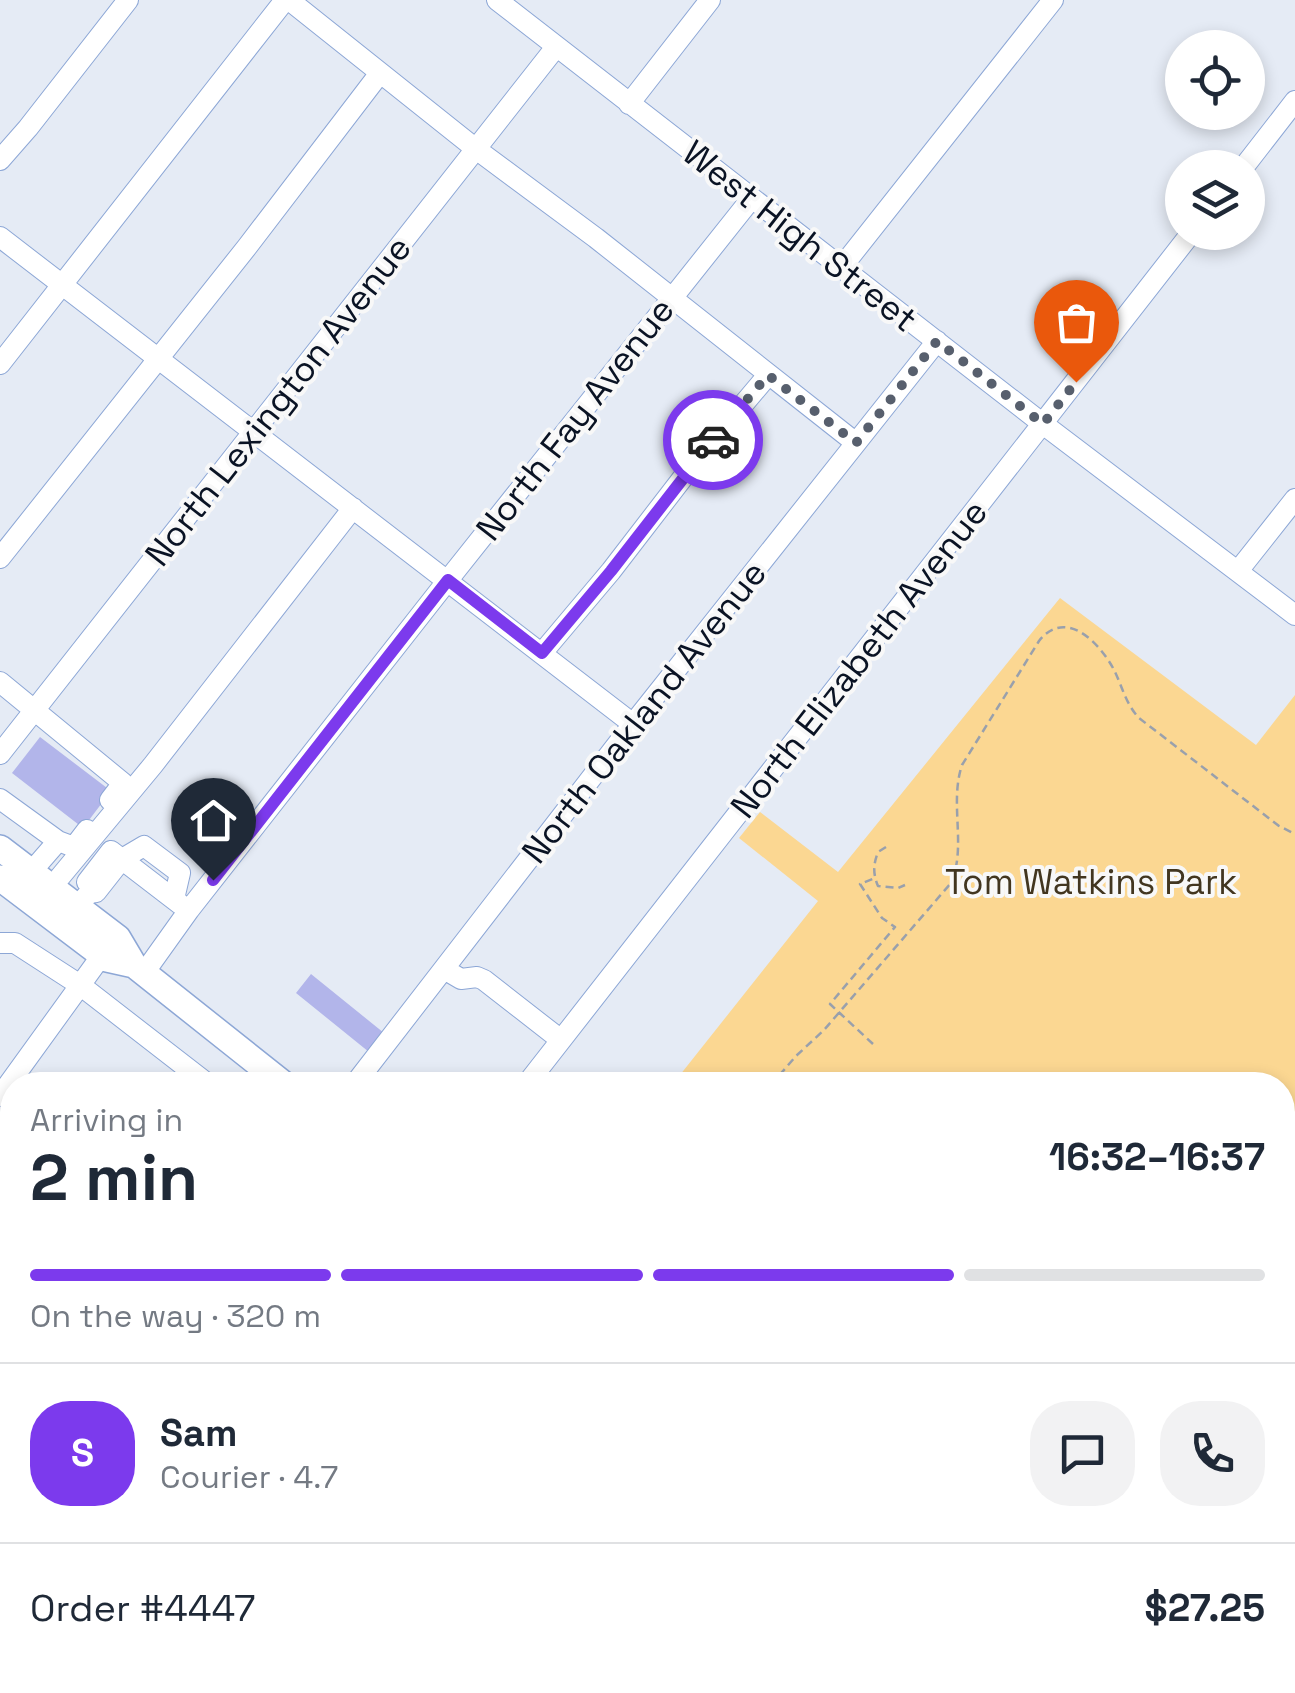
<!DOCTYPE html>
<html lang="en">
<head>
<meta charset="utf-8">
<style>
  body { margin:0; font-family:"Space Grotesk",sans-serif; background:#f2f2f3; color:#1f2937; height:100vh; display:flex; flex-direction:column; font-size:38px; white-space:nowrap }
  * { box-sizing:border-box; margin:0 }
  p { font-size:32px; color:#747a83 }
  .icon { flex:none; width:55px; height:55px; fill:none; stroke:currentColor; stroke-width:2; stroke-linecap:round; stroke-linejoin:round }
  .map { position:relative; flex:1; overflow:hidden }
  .drawer { position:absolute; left:0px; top:1072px; width:1295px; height:622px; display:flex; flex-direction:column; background:#fff; border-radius:40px 40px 0 0; box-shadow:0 5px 15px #0003 }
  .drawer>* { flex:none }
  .tools { position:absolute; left:1165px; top:30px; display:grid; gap:20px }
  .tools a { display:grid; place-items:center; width:100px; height:100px; border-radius:50%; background:#fff; box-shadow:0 5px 15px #0003; font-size:50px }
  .pin { position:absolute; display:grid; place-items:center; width:85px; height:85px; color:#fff; margin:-102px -42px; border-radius:50% 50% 50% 0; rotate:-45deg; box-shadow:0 0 10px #0007 }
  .pin .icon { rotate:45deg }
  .courier { position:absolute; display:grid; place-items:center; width:100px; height:100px; margin:-50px; border:8px solid #7c3aed; border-radius:50%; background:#fff; color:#222; box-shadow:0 2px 12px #0007 }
  .head em { font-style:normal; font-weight:800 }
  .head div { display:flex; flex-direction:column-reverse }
  .head { display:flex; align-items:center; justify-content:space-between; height:170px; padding:0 30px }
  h1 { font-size:65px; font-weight:800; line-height:75px }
  .bar { display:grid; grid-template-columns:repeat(4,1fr); gap:15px 10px; align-content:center; height:120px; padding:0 30px }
  .bar i { height:12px; border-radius:8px; background:#e0e1e3 }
  .bar .active { background:#7c3aed }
  .bar p { grid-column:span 4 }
  .line { display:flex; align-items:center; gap:25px; padding:0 30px; border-top:2px solid #e0e1e3 }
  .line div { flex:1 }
  .round { display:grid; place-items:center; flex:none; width:105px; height:105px; border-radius:40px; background:#f2f2f3 }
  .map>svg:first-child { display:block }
</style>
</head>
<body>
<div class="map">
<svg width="1295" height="1693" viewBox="0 0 1295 1693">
  <rect width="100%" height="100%" fill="#e5ebf5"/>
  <path fill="#fbd792" d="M1060,598L1256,745L1295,695V1241L1283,1231L1282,1085H672L818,901L739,838L760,812L838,872Z"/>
  <path fill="#b2b5ea" d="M40,737L111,791L83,828L12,773Z
    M311,974L384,1033L369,1052L296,993Z
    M0,1131L12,1141V1308L5,1302L0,1308Z
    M1282,1643L1295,1653V1693H1234L1232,1691L1238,1682H1282Z"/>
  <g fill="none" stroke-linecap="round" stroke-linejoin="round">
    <defs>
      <path id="minor" d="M289,0L476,149L596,238L856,443
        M497,0L1043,424L1295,615
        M629,104L710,0
        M0,160L28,128L128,0
        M1243,168L1295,101
        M0,237L633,724
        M841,268L1053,0
        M0,364L285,0
        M0,558L247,247L380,73
        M1238,571L1295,499
        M542,653L611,571L698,458L768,375
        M0,682L123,783L110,800
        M0,754L556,47
        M0,799L58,841L31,872
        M58,841L74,847L87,830
        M60,877L153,765L353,508
        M87,882L111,851L180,904
        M77,907L89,893L96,892L122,859L144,846L180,873L174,899
        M0,943H15L80,985L209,1085
        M444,969L461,979L477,977L484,980L561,1040
        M144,973L189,910L448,580L751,199
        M354,1085L633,724L937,341
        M526,1085L1192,232
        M0,1096L102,955
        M0,1329L12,1338
        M1282,1503L1295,1487
        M853,1682L867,1693
        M282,1693L291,1682
        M923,1693L931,1682
        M1135,1693L1143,1682
        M1214,1693L1219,1682"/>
      <path id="major" d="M0,848L118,938L134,965L285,1085
        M0,878L107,959L134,965
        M1058,1682L1072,1693"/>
    </defs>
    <use href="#minor" stroke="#8da7d6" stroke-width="22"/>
    <use href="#major" stroke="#8da7d6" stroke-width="28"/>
    <path stroke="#99a0ac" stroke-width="2.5" stroke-dasharray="8 5" stroke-linecap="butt" d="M886,847L878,852C873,865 873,874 878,886L898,888L905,885
      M873,1044L830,1004L895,927L882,918L860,884L875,878
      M771,1085L796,1056L824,1030L951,883C967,846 949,804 962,765L1039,641C1065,608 1098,641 1113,668C1122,685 1125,703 1139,718L1279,826L1295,834
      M1282,1126L1295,1127"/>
    <use href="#minor" stroke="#fff" stroke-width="20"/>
    <use href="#major" stroke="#fff" stroke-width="25"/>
  </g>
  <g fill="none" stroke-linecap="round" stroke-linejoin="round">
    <path stroke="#575f6d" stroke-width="10" stroke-dasharray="0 18" d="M713,440L768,375L856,443L937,341L1043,424L1076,382"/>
    <path stroke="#7c3aed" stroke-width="12" d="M213,880L448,580L542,653L611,571L713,440"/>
  </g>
  <g text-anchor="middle" stroke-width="8" stroke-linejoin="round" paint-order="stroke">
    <g font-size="35" fill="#0a1324" stroke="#f8f8f8">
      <text transform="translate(800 236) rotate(38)" y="12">West High Street</text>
      <text transform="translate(278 401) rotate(-52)" y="12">North Lexington Avenue</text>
      <text transform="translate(575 419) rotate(-52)" y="12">North Fay Avenue</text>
      <text transform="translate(859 659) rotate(-52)" y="12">North Elizabeth Avenue</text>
      <text transform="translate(644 712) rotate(-52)" y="12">North Oakland Avenue</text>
    </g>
    <g font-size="35" fill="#423620" stroke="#f8f8f8">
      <text x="1091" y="894">Tom Watkins Park</text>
    </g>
  </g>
</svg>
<div class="tools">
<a><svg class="icon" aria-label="locate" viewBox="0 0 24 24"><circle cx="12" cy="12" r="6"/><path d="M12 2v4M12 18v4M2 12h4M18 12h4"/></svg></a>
<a><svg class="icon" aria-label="layers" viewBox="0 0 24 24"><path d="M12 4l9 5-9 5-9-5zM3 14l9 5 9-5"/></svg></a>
</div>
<div class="pin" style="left:1076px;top:382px;background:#ea580c"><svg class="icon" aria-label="bag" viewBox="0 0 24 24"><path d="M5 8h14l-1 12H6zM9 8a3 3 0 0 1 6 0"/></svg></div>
<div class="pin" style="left:213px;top:880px;background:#1f2937"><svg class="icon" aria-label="home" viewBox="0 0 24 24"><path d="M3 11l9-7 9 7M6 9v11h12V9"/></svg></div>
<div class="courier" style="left:713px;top:440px"><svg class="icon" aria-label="car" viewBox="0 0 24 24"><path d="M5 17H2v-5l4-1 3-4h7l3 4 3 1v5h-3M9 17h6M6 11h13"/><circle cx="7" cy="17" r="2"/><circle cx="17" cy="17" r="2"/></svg></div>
<section class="drawer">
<div class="head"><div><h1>2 min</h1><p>Arriving in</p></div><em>16:32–16:37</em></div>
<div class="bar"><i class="active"></i><i class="active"></i><i class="active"></i><i></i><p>On the way · 320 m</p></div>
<div class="line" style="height:180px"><b class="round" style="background:#7c3aed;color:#fff">S</b><div><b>Sam</b><p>Courier · 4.7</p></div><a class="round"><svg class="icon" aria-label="chat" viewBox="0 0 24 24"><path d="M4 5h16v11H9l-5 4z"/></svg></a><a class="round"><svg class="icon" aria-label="phone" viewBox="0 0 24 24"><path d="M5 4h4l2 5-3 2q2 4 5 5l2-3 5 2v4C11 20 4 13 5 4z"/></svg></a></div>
<div class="line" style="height:130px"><div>Order #4447</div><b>$27.25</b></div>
</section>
</div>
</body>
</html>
